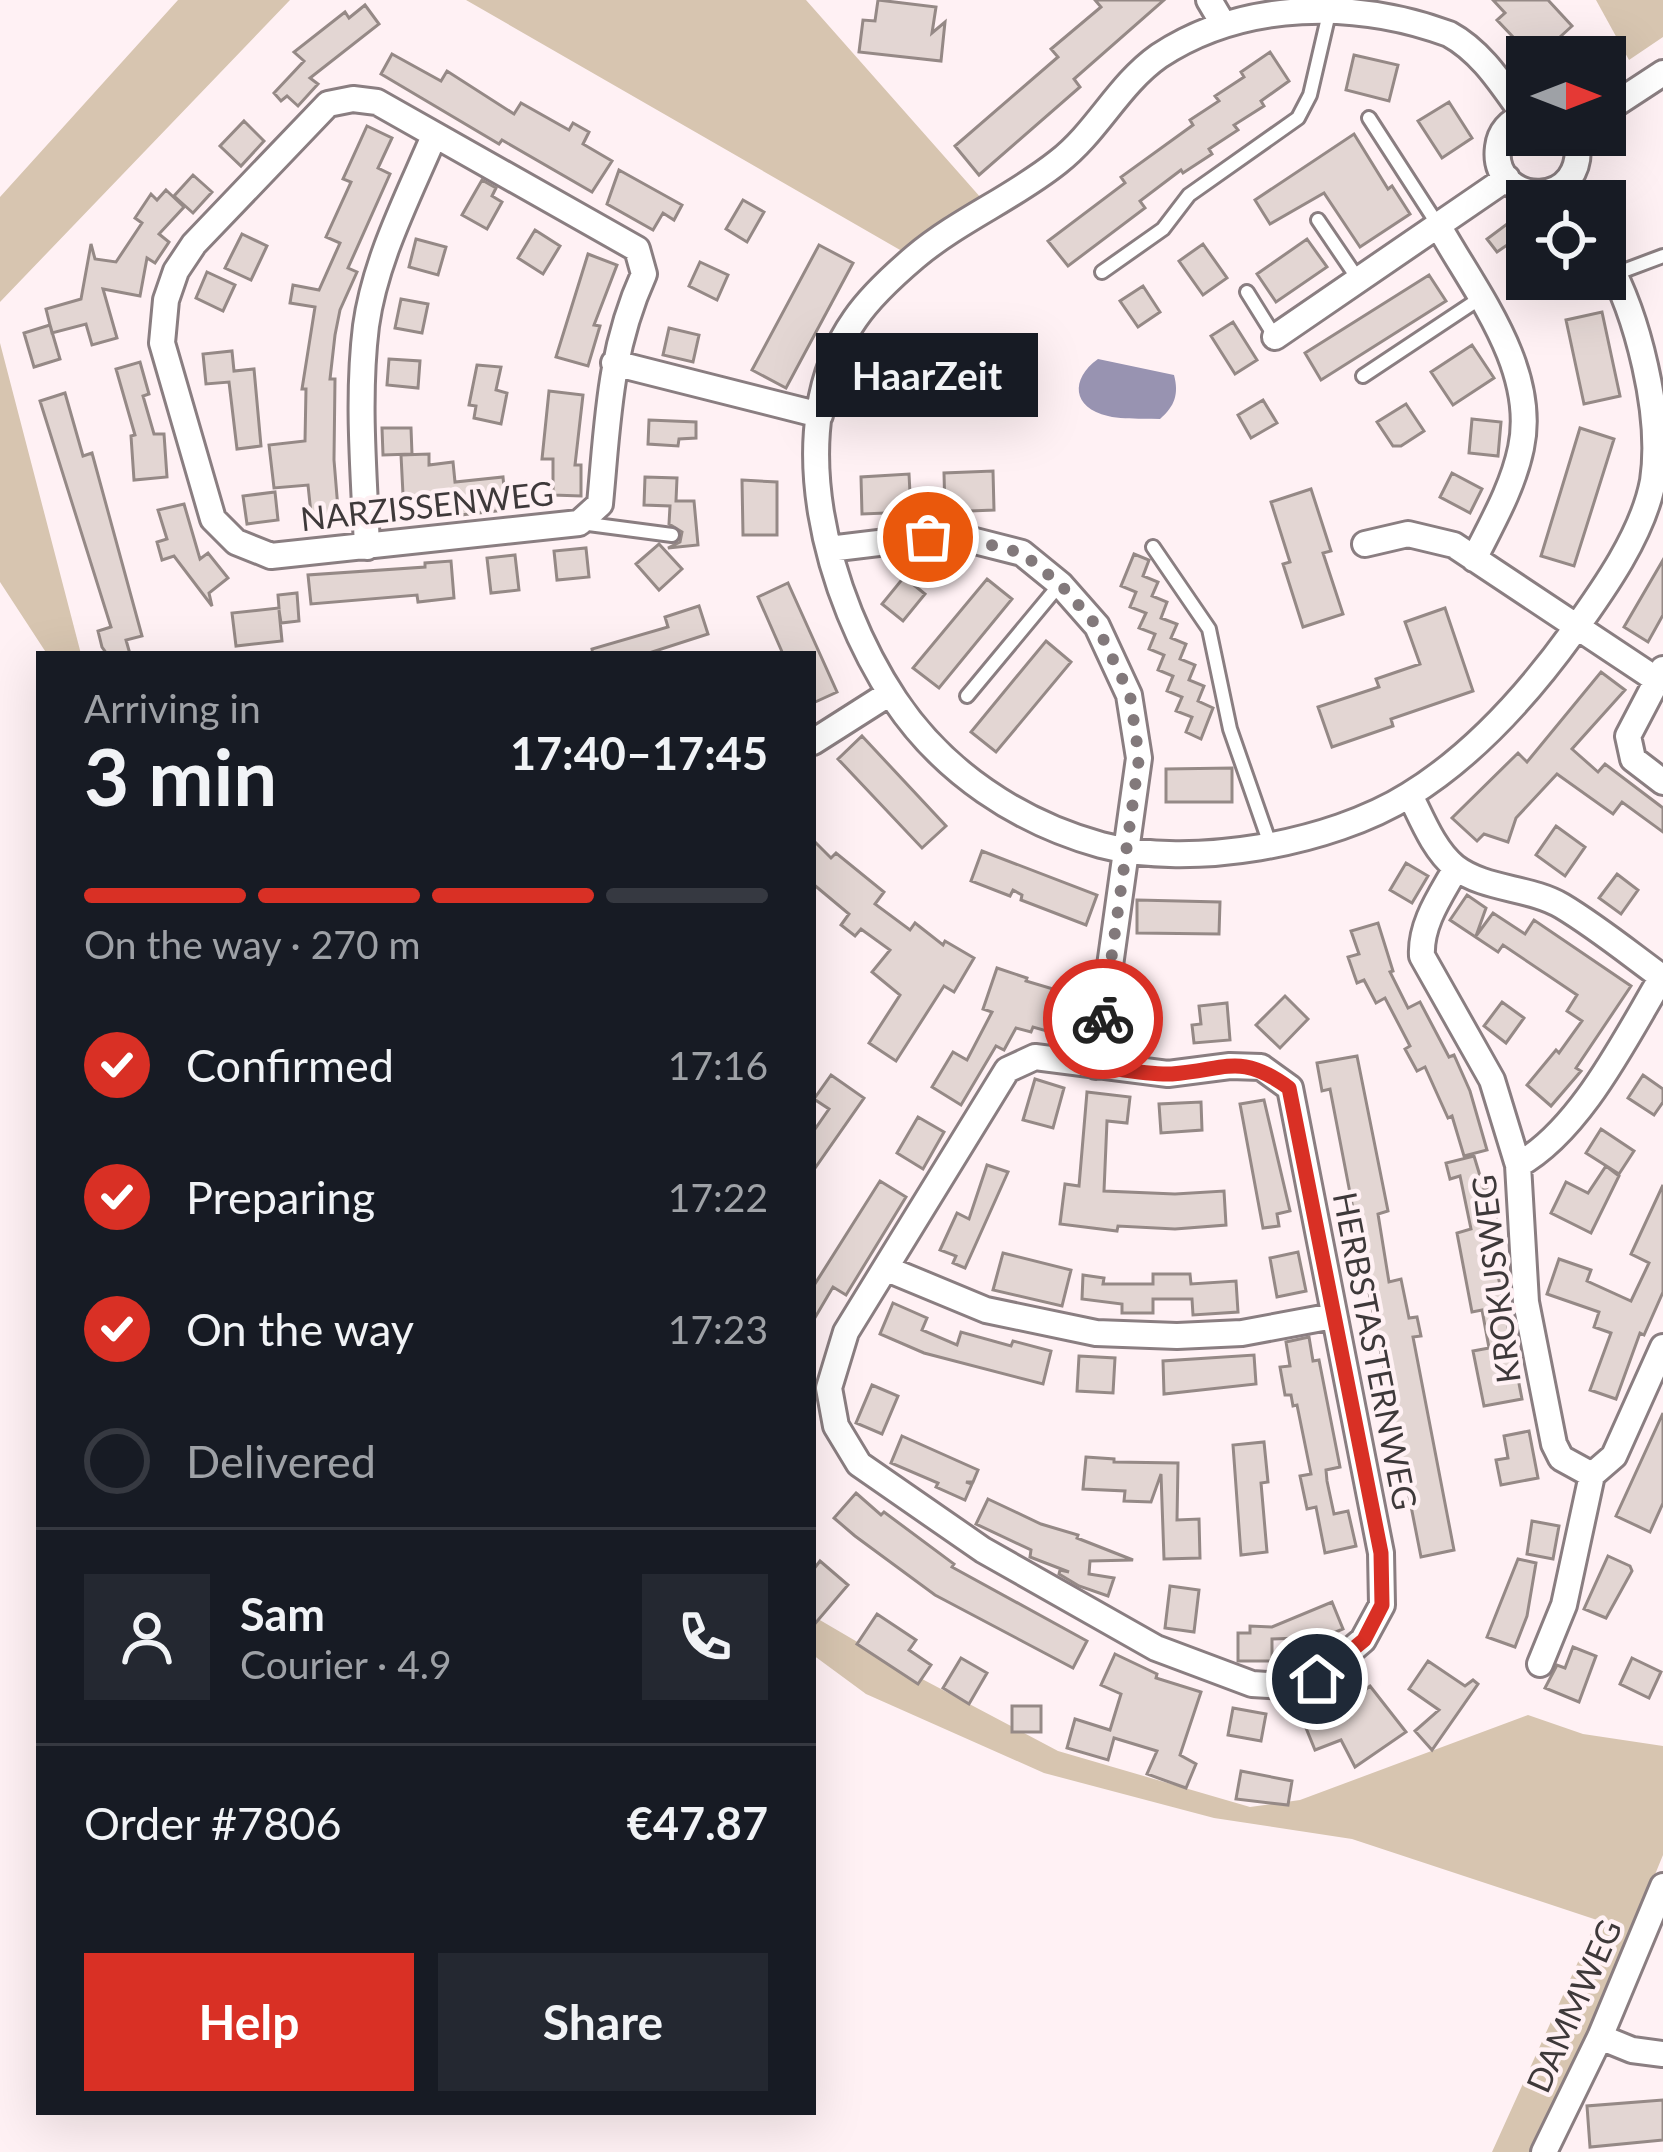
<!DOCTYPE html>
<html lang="en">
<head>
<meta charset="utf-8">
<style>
  body { margin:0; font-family:Lato,sans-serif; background:#242831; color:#f1f3f6; height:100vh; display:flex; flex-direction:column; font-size:45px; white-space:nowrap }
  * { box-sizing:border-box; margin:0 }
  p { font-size:39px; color:#9ea1a6 }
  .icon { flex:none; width:66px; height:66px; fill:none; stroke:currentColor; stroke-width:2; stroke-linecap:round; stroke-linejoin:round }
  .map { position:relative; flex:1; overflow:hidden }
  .panel { position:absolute; left:36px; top:651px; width:780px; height:1464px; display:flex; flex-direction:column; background:#171b24; border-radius:0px; box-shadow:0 12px 48px #0002 }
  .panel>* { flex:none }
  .needle { width:78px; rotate:90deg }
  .fabs { position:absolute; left:1506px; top:36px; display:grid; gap:24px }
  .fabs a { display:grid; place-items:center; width:120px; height:120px; border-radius:0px; background:#171b24; box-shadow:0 12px 48px #0002; font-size:60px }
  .pin { position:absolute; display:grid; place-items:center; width:102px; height:102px; color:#fff; margin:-51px; border:6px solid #fff; border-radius:50%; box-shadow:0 3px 12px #0007 }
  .courier { position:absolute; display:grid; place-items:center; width:120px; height:120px; margin:-60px; border:9px solid #d93025; border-radius:50%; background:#fff; color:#222; box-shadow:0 3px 15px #0007 }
  .bubble { position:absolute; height:84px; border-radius:0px; background:#171b24; box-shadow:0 12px 48px #0002; font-size:39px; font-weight:700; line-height:84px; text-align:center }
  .summary em { font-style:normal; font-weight:700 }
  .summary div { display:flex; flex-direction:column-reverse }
  .summary { display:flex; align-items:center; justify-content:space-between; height:204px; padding:0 48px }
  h1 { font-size:78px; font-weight:700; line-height:90px }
  .bar { display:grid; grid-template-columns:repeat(4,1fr); gap:18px 12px; align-content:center; height:144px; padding:0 48px }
  .bar i { height:15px; border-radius:9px; background:#363941 }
  .bar .on { background:#d93025 }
  .bar p { grid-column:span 4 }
  .line { display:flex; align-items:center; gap:30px; padding:0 48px; border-top:3px solid #363941 }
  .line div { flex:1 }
  .round { display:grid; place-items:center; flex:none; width:126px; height:126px; border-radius:0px; background:#242831 }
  ol { padding:0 48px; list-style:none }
  li { display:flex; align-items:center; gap:36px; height:132px }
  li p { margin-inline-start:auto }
  li .icon { padding:12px; border-radius:50%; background:#d93025; color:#fff; stroke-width:4 }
  li:last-child { color:#9ea1a6 }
  li i { width:66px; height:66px; border:6px solid #363941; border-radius:50% }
  .action { display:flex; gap:24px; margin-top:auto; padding:24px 48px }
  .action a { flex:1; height:138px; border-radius:0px; background:#d93025; color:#fff; font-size:48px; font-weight:700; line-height:138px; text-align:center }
  .action a+a { background:#242831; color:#f1f3f6 }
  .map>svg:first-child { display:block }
</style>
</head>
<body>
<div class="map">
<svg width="1663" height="2152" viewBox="0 0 1663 2152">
  <rect width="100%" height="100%" fill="#fff1f4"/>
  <path fill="#d7c5b0" d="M178,0H290L0,302V197Z
    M466,0H806L989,207L914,258Z
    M1596,0H1663V37L1629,60Z
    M0,343L81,654H47L0,582Z
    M813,1616L907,1671L1058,1751L1250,1807L1300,1800L1528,1715L1583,1734L1663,1746V1855L1594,2023L1531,2152H1492L1597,1920L1352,1839L1214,1818L1044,1773L866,1694L813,1655Z"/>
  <path fill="#9893b1" d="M1098,359L1174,375C1179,394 1175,406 1160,419C1144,418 1124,420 1108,416C1072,408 1070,379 1098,359Z"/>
  <path fill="#e3d6d3" stroke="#958986" stroke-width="3" d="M878,0L936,7L932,33L945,22L941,61L859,52L863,20L875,21Z
    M1095,0H1164L1074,79L1080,87L979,175L955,146L1058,57L1051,49L1101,7Z
    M1493,0H1548L1572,26L1538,57H1532L1497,20L1505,13Z
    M365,5L379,24L310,78L318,84L298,106L287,96L281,101L274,93L304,61L294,52L345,12L349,18Z
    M1270,52L1289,81L1261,101L1264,106L1234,125L1238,130L1209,149L1212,154L1183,173L1181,170L1140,201L1145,208L1068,266L1048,241L1125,183L1121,177L1193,125L1190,120L1219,101L1215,96L1244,77L1241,72Z
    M392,54L441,81L447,71L514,114L521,103L569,130L573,123L589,132L583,144L612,161L592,192L502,140L499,144L381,74Z
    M1354,55L1398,65L1389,101L1346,90Z
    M1449,102L1472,138L1442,158L1418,121Z
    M244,121L264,141L241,166L220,146Z
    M367,126L392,138L378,168L390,174L348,268L357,272L340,310L335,335L330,379H335L334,460L339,521L312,523L308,485L274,488L269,445L305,441L306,389H302L315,307L290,303L293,285L319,290L340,243L326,237L351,182L343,179Z
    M1354,134L1388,189L1392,186L1410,214L1360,247L1324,193L1270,224L1255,200Z
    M619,170L682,205L674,220L663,213L653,230L607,204Z
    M193,175L212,192L193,213L174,196Z
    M482,180L496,188L492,196L502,202L487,229L462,215Z
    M166,190L184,207L159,234L169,242L155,263L147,258L140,296L103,289L117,338L92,345L86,324L52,333L46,309L81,299L91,244L95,259L116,262L142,223L135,218L151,194L157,200Z
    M743,200L764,212L747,242L726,229Z
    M1515,218L1527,234V266L1510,243L1497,252L1487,239Z
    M535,230L560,246L543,274L518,258Z
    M242,234L267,246L251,280L225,268Z
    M416,239L446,247L438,275L409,267Z
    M1307,239L1327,267L1276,302L1257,274Z
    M1203,244L1227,278L1203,295L1179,261Z
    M819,245L853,263L786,388L752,370Z
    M588,254L617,265L594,325L600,326L588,366L556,357Z
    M700,262L728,275L717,300L689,286Z
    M207,272L235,285L223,311L196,298Z
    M1429,275L1446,301L1321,380L1305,353Z
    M1143,286L1160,312L1138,327L1120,301Z
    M401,299L428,304L422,333L395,328Z
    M1602,312L1620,396L1584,404L1566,320Z
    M1233,322L1257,360L1235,374L1211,336Z
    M50,325L60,359L34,367L24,333Z
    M669,328L699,335L693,362L663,355Z
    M1472,345L1494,378L1453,405L1431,372Z
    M232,351L234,371L254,369L261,446L237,449L229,382L206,384L203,354Z
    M389,359L420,361L418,388L387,385Z
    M140,362L149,394L143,396L154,434H164L167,477L134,480L131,436L135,435L116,369Z
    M477,365L501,367L496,390L507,393L501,424L474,418L476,406L469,405Z
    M549,391L583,395L575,465H581V496L553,495V459H542Z
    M65,393L83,456L92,453L142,636L126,640L130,654H107L102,647L98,631L111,627L40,401Z
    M1263,400L1277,423L1251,438L1238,415Z
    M1406,404L1424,431L1401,446H1393L1377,422Z
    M1472,419L1501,422L1498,456L1469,453Z
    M649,420L696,422V438L679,439L678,446L648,444Z
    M382,428H411L412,454L383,455Z
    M1580,428L1614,439L1574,566L1541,556Z
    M429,454V465L453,462L455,482L503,477L506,510L460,515L459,509L404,514L401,455Z
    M993,471L994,510L945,512L944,473Z
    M1452,473L1482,489L1470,513L1440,497Z
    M909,474L911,512L862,514L861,477Z
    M645,477L677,478L676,501H694L698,545L668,548L680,542L682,532L669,524L670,506L644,505Z
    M742,480L777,482V535H743Z
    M1311,489L1331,551L1323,553L1343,614L1303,627L1283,564L1290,562L1271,502Z
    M275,492L278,520L247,524L243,496Z
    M184,504L200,559L208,553L228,578L209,593L212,606L174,556L162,560L157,542L167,539L158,510Z
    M659,544L682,569L659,590L636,564Z
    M586,548L589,577L557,580L554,551Z
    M1134,554L1149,560L1143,576L1158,582L1152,596L1167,602L1161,618L1177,624L1171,638L1186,644L1180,659L1195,665L1189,680L1204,686L1198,701L1213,708L1201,739L1186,732L1192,717L1176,711L1182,697L1167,691L1173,676L1158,670L1164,655L1149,649L1155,634L1139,628L1146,613L1130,607L1136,592L1121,586Z
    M515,555L519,590L491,593L487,558Z
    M1663,560V615L1648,642L1624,627Z
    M451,561L454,598L418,602L417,595L311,604L308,575L425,567V563Z
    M904,577L925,594L903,621L882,604Z
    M987,579L1012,599L939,688L913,668Z
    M788,583L837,692L813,703V654H783L758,597Z
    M297,593L299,621L281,623L279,610L282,641L236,646L232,613L279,608L278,595Z
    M699,606L708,634L646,654H593L592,649L668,627L665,617Z
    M1445,608L1473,691L1391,719L1393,726L1332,747L1318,707L1379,687L1376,679L1420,664L1405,622Z
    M1046,641L1071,662L996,752L971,732Z
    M1601,672L1625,690L1572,749L1598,772L1605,764L1663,808V832L1622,802L1613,814L1557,774L1516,818L1508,842L1484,834L1477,841L1452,818L1518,753L1527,762Z
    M862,736L946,826L922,848L838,759Z
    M1232,768V802H1166V769Z
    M1556,826L1585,847L1565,876L1536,855Z
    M813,840L831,858L836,853L884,892L875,904L910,930L915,923L943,945L945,941L974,958L954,992L944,986L896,1061L869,1043L900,995L872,972L890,950L861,929L855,936L841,925L849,914L813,884Z
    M982,851L1097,895L1086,925L1021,900L1022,895L1013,890L1010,896L971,881Z
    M1406,863L1428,876L1412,903L1390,890Z
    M1617,874L1638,890L1621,914L1599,898Z
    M1467,895L1486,908L1476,936L1493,913L1525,934L1534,920L1631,986L1576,1068L1581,1071L1551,1106L1527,1085L1556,1050L1559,1053L1582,1021L1567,1011L1577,995L1503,945L1498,952L1450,920Z
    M1137,900L1220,902L1219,934L1137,933Z
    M1378,923L1393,971L1390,972L1408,1008L1420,1002L1449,1057L1454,1055L1470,1091L1487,1150L1464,1156L1452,1116L1448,1118L1425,1067L1417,1071L1405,1049L1410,1046L1385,998L1376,1003L1364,980L1357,983L1348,957L1359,954L1351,931Z
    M997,968L1027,978L1026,981L1080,997L1068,1037L1033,1027L1031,1032L1016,1028L1004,1050L996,1046L961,1105L932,1087L953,1052L967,1060L992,1012L983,1009Z
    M1285,996L1308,1019L1280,1048L1256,1025Z
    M1502,1002L1524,1018L1506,1043L1484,1026Z
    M1227,1003L1230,1040L1194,1043L1192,1025L1201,1024L1199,1006Z
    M1357,1056L1388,1211L1378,1214L1389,1282L1401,1279L1409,1318L1417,1317L1421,1336L1413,1337L1454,1550L1421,1557L1364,1267L1353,1269L1345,1221L1355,1219L1330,1089L1322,1091L1317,1063Z
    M831,1075L864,1098L813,1171V1132L829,1109L814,1099Z
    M1643,1075L1663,1089V1102L1654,1115L1628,1098Z
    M1035,1079L1064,1088L1053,1128L1023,1120Z
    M1087,1092L1130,1097L1127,1123L1107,1121L1104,1191L1175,1194L1224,1191L1226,1225L1175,1229L1118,1226L1117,1231L1060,1224L1065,1184L1079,1186Z
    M1264,1100L1290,1211L1277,1214L1279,1226L1263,1228L1240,1104Z
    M1201,1102L1202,1130L1161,1133L1159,1104Z
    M918,1117L944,1132L923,1169L897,1153Z
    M1601,1129L1634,1151L1619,1174L1586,1153Z
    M1474,1156L1484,1189L1491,1188L1497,1223L1492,1224L1494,1238L1491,1239L1522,1399L1484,1406L1473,1351L1489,1348L1482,1310L1472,1312L1457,1233L1471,1229L1460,1176L1450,1179L1446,1163Z
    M987,1165L1008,1172L965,1268L953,1263L956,1256L940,1250L957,1213L969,1219Z
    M1606,1166L1619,1176L1591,1233L1551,1213L1566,1182L1588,1193Z
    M880,1181L906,1197L846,1295L833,1287L813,1321V1287Z
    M1663,1185V1292L1644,1335L1640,1333L1616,1399L1590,1390L1611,1333L1594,1327L1599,1312L1547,1294L1559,1259L1591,1270L1587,1281L1631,1301L1649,1263L1631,1254Z
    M1298,1252L1306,1291L1277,1297L1270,1258Z
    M1003,1253L1071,1270L1062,1306L993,1290Z
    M1153,1274H1190L1191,1284L1236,1281L1238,1312L1193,1315L1192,1299H1153V1313H1122V1304L1082,1299L1083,1275L1104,1278L1103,1284H1153Z
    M893,1303L927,1318L922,1330L957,1345L961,1332L1011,1346L1013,1341L1051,1351L1043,1384L924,1353L880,1334Z
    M1309,1337L1313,1361L1319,1360L1340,1467L1326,1470L1327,1481L1334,1514L1348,1511L1356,1546L1325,1553L1316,1507L1307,1509L1300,1476L1311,1474L1297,1405L1293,1406L1291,1395H1285L1280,1367L1290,1366L1286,1342Z
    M1254,1355L1256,1384L1164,1394L1163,1361Z
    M1079,1356L1115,1358L1113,1393L1077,1391Z
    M872,1385L898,1396L882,1434L856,1423Z
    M1663,1413V1503L1650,1532L1616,1516Z
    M1529,1431L1538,1478L1501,1485L1496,1460L1508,1458L1504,1436Z
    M902,1436L978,1470L973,1482H966L972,1484L965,1500L936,1487L938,1483L891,1463Z
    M1264,1442L1268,1482L1261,1483L1267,1552L1241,1555L1233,1445Z
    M1086,1457L1114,1459V1462L1178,1463L1177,1520L1199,1519L1200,1558L1164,1559L1161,1474L1151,1502L1124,1501L1125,1491L1083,1489Z
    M856,1493L881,1515L884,1512L954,1564L952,1567L1087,1641L1073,1668L935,1595L855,1536L834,1518Z
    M988,1499L1041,1524L1078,1535L1077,1538L1133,1560L1090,1561L1089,1574L1114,1578L1108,1596L1079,1586L1059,1574L1060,1570L1069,1572L1030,1557L1031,1550L976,1524Z
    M1532,1521L1559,1526L1553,1559L1527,1554Z
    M1608,1556L1630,1566L1632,1571L1606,1618L1584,1609Z
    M1518,1559L1536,1563L1527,1616L1515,1647L1487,1637Z
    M820,1561L848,1585L813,1626V1570Z
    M1170,1586L1199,1590L1194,1632L1165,1628Z
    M1332,1602L1343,1629L1331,1634L1327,1631L1331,1637L1272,1639V1661H1238V1633H1250V1626L1272,1627Z
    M877,1614L916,1640L909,1650L931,1665L918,1684L857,1644Z
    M1573,1647L1596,1656L1579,1702L1545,1688L1557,1665L1565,1668Z
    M1115,1654L1157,1674L1156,1678L1201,1692L1180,1755L1196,1764L1186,1788L1147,1774L1157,1751L1114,1738L1108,1760L1067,1748L1075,1719L1110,1730L1121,1694L1101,1685Z
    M961,1658L987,1673L969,1704L943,1688Z
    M1632,1658L1661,1672L1649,1698L1620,1684Z
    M1428,1661L1465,1686L1473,1680L1478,1684L1432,1750L1415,1731L1439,1710L1409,1689Z
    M1370,1686L1406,1732L1355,1767L1341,1740L1315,1750L1304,1723L1339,1710Z
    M1012,1706H1041V1732H1012Z
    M1233,1708L1266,1714L1261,1741L1228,1735Z
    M1241,1771L1292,1781L1288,1805L1236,1799Z
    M1663,2100V2140L1590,2147L1587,2106Z"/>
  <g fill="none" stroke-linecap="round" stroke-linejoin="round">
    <defs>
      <path id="service" d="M1369,118L1438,225
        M1318,220L1358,279
        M1102,272L1163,229L1189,195L1298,118L1310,95L1330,9
        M1615,274L1663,256
        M1247,292L1275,337
        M1363,376L1479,299
        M581,523L672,535
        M1153,547L1209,629L1230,729L1270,844
        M967,696L1060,584"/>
      <path id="minor" d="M1209,0L1222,22
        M353,99L377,102L637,249L644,274C609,351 608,421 600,504L579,523L271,556L236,542L213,519L162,343L166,300L176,271L194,244L328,104Z
        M1605,111L1663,73
        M1523,114C1502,85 1482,52 1449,34C1357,0 1244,0 1159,56C1118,85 1097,132 1058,162C1013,198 959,220 915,257C895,274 870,297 855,319C778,428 828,599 895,700C943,772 1018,822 1101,845C1190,869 1331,844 1409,795C1474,755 1529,693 1573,632C1604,589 1643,534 1653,481C1663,416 1638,314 1605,257
        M1527,114C1512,120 1500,130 1498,147C1490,208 1592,212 1576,135
        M1438,225C1474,290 1538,368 1521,448C1513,487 1492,523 1474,559
        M1275,337L1507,178
        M614,363L820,415
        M1365,544L1408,534L1454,545L1657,680
        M367,547C364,474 357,399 366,326C375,260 408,197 434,136
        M829,549L928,537L971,540L1022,553L1060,584L1097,626L1129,695L1139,758L1096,1066
        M1663,669L1628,736L1633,759L1663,782
        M813,742L890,693
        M1410,795C1422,819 1434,850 1455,867C1485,890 1530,887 1562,906C1597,927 1630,954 1663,978
        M1456,868C1441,895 1420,924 1422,956L1492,1080L1518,1165L1526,1302L1554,1444L1561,1458L1592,1475
        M1035,1057L1168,1074L1230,1066L1261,1067L1290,1088L1381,1553L1382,1605L1363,1640L1317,1679L1284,1686L1252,1684L1156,1648L983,1550L859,1464L836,1426L829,1388L846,1332L1007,1070Z
        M1518,1165C1581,1130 1626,1037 1662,977
        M887,1269L986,1310L1096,1333L1177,1336L1242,1333L1333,1316
        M1540,1664L1564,1605L1592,1475L1614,1456L1663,1347
        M1600,2037L1632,2050L1663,2054
        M1544,2152L1600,2037L1663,1886"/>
    </defs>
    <use href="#service" stroke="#8a7e81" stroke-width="18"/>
    <use href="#minor" stroke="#8a7e81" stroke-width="30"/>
    <use href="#service" stroke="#fff" stroke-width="12"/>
    <use href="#minor" stroke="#fff" stroke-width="24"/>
  </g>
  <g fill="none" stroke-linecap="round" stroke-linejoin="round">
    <path stroke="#82797b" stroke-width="12" stroke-dasharray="0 21.6" d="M928,537L971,540L1022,553L1060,584L1097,626L1130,695L1139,758L1103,1019"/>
    <path stroke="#d93025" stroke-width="15" d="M1103,1019L1096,1066C1120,1069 1147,1075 1172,1074C1227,1070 1240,1052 1289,1088L1381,1553L1382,1605L1364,1640L1317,1679"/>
  </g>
  <g text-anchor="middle" stroke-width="9" stroke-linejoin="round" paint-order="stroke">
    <g font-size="33" fill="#3e393a" stroke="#fff1f4">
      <text transform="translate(427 506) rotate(-6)" y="12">NARZISSENWEG</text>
      <text transform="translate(1496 1279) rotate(-97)" y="12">KROKUSWEG</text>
      <text transform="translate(1375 1351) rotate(79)" y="12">HERBSTASTERNWEG</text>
      <text transform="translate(1574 2006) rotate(-66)" y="12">DAMMWEG</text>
    </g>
  </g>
</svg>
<div class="fabs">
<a><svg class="needle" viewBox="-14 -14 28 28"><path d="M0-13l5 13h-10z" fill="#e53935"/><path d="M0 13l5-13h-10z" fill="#9ea1a6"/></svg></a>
<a><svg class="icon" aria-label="locate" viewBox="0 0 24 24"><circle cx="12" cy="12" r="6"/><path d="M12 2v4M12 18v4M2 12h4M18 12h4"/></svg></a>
</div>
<div class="pin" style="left:928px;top:537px;background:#ea580c"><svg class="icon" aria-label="bag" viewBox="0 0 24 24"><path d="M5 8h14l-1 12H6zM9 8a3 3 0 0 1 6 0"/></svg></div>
<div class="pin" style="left:1317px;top:1679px;background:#1f2937"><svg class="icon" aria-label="home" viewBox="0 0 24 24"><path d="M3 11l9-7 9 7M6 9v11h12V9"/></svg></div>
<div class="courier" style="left:1103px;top:1019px"><svg class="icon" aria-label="bike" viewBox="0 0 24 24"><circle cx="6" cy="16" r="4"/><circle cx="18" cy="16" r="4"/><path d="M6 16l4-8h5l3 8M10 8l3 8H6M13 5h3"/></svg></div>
<div class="bubble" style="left:816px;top:333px;width:222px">HaarZeit</div>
<section class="panel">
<div class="summary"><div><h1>3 min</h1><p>Arriving in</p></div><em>17:40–17:45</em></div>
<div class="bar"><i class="on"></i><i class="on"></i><i class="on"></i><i></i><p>On the way · 270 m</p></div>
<ol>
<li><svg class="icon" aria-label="check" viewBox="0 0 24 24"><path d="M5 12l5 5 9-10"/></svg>Confirmed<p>17:16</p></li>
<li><svg class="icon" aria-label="check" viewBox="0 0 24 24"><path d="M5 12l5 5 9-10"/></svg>Preparing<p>17:22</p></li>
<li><svg class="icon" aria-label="check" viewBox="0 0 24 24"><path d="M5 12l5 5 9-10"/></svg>On the way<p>17:23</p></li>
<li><i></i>Delivered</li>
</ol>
<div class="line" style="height:216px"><a class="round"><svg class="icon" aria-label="person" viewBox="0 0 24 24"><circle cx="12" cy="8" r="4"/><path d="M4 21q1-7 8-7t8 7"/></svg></a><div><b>Sam</b><p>Courier · 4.9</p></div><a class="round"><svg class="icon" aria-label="phone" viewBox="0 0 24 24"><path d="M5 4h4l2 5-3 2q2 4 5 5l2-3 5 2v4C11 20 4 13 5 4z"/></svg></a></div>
<div class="line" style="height:156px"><div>Order #7806</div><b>€47.87</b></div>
<div class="action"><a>Help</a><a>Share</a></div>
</section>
</div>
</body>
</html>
